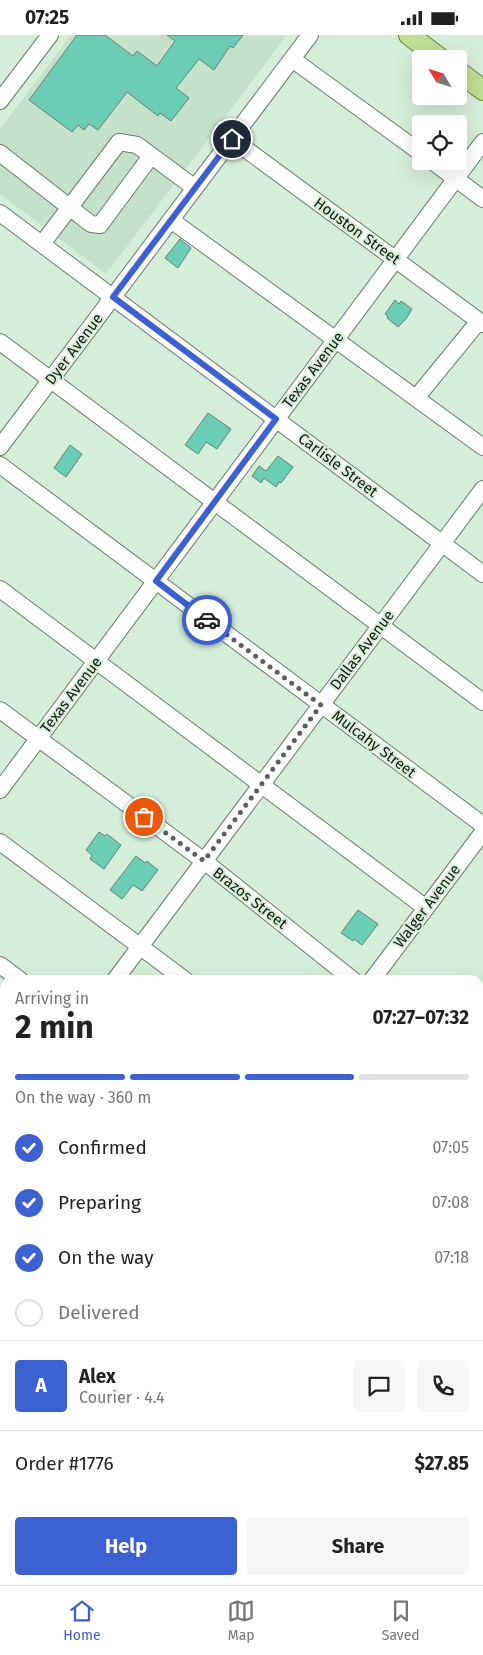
<!DOCTYPE html>
<html lang="en">
<head>
<meta charset="utf-8">
<style>
  body { margin:0; font-family:"Fira Sans",sans-serif; background:#f6f6f6; color:#222; height:100vh; display:flex; flex-direction:column; font-size:19px; white-space:nowrap }
  * { box-sizing:border-box; margin:0 }
  p { font-size:16px; color:#767676 }
  .icon { flex:none; width:28px; height:28px; fill:none; stroke:currentColor; stroke-width:2; stroke-linecap:round; stroke-linejoin:round }
  .map { position:relative; flex:1; overflow:hidden }
  .details { position:absolute; left:0px; top:940px; width:484px; height:610px; display:flex; flex-direction:column; background:#fff; border-radius:15px 15px 0 0; box-shadow:0 5px 20px #0002 }
  .details>* { flex:none }
  .needle { width:32px; rotate:308deg }
  .controls { position:absolute; left:412px; top:15px; display:grid; gap:10px }
  .controls a { display:grid; place-items:center; width:55px; height:55px; border-radius:5px; background:#fff; box-shadow:0 5px 20px #0002; font-size:25px }
  .pin { position:absolute; display:grid; place-items:center; width:42px; height:42px; color:#fff; margin:-21px; border:2px solid #fff; border-radius:50%; box-shadow:0 1px 5px #0007 }
  .courier { position:absolute; display:grid; place-items:center; width:50px; height:50px; margin:-25px; border:4px solid #3d60d2; border-radius:50%; background:#fff; color:#222; box-shadow:0 1px 6px #0007 }
  .headline em { font-style:normal; font-weight:700 }
  .headline div { display:flex; flex-direction:column-reverse }
  .headline { display:flex; align-items:center; justify-content:space-between; height:85px; padding:0 15px }
  h1 { font-size:32px; font-weight:700; line-height:38px }
  .bar { display:grid; grid-template-columns:repeat(4,1fr); gap:8px 5px; align-content:center; height:60px; padding:0 15px }
  .bar i { height:6px; border-radius:4px; background:#e0e0e0 }
  .bar .current { background:#3d60d2 }
  .bar p { grid-column:span 4 }
  .line { display:flex; align-items:center; gap:12px; padding:0 15px; border-top:1px solid #e0e0e0 }
  .line div { flex:1 }
  .round { display:grid; place-items:center; flex:none; width:52px; height:52px; border-radius:5px; background:#f6f6f6 }
  ol { padding:0 15px; list-style:none }
  li { display:flex; align-items:center; gap:15px; height:55px }
  li p { margin-inline-start:auto }
  li .icon { padding:5px; border-radius:50%; background:#3d60d2; color:#fff; stroke-width:4 }
  li:last-child { color:#767676 }
  li i { width:28px; height:28px; border:2px solid #e0e0e0; border-radius:50% }
  .button { display:flex; gap:10px; margin-top:auto; padding:10px 15px }
  .button a { flex:1; height:58px; border-radius:5px; background:#3d60d2; color:#fff; font-size:20px; font-weight:700; line-height:58px; text-align:center }
  .button a+a { background:#f6f6f6; color:#222 }
  .status { display:flex; justify-content:space-between; align-items:center; height:35px; padding:0 25px; background:#fff; direction:ltr }
  .status svg { height:14px; fill:currentColor }
  .tabs { display:flex; justify-content:space-around; align-items:center; height:70px; border-top:1px solid #e0e0e0; background:#fff; font-size:14px; color:#767676 }
  .tabs a { display:grid; justify-items:center; gap:2px }
  .tabs .current { color:#3d60d2 }
  .map>svg:first-child { display:block }
</style>
</head>
<body>
<div class="status"><b>07:25</b><svg viewBox="0 0 49 12"><path d="M0 12V9h3v3zM5 12V6h3v6zM10 12V3h3v9zM15 12V0h3v12zM26 1h20v11H26zM47 4h2v5h-2z"/></svg></div>
<div class="map">
<svg width="483" height="1550" viewBox="0 0 483 1550">
  <rect width="100%" height="100%" fill="#d5eeda"/>
  <path fill="#c3e2c9" d="M71,0H287L106,239L0,159V94Z"/>
  <path fill="#6bcdb3" stroke="#648279" d="M77,0H105L133,21L137,16L157,31L175,6L167,0H243L233,13L230,11L214,35L199,24L176,53L189,63L171,86L160,78L158,81L127,57L98,95L89,89L84,95L78,90L72,97L29,65Z
    M180,204L191,213L178,233L165,223Z
    M395,265L399,269L401,266L412,274L406,284L398,292L387,283L388,281L385,279Z
    M208,378L231,394L217,414L206,407L198,419L185,410Z
    M70,410L82,419L66,442L54,433Z
    M278,421L293,432L281,448L279,447L276,452L264,443L261,448L252,441L259,431L266,436Z
    M99,797L105,801L107,799L121,810L104,834L90,824L92,820L86,815Z
    M136,821L145,828L147,826L158,835L142,856L133,850L122,864L110,855Z
    M358,875L378,889L362,910L354,904L353,906L341,898Z"/>
  <g fill="none" stroke-linecap="round" stroke-linejoin="round">
    <defs>
      <path id="minor" d="M292,24L421,118
        M0,66L50,0
        M232,104L483,289
        M0,118L91,189L100,190L151,121
        M432,126L483,164
        M0,178L483,539
        M171,185L483,412
        M42,209L119,107L137,110L195,153
        M0,307L483,667
        M416,363L479,286
        M0,412L310,0
        M0,430L483,790
        M0,554L426,873
        M0,675L204,826L353,945
        M0,755L483,107
        M0,807L185,945
        M0,930L20,945
        M115,945L483,454
        M372,945L483,797
        M479,1017L483,1012
        M0,1059L5,1063
        M0,1099L5,1092
        M0,1183L5,1187
        M479,1289L483,1292
        M0,1310L5,1314
        M479,1438L483,1433
        M0,1439L5,1433
        M0,1492L5,1485
        M65,1550L69,1545
        M178,1550L182,1545
        M394,1550L398,1545"/>
      <path id="major" d="M409,0L441,24
        M459,37L483,55"/>
    </defs>
    <use href="#minor" stroke="#677d6c" stroke-width="18"/>
    <use href="#major" stroke="#678938" stroke-width="22"/>
    <use href="#minor" stroke="#fff" stroke-width="16"/>
    <use href="#major" stroke="#c0dd94" stroke-width="20"/>
  </g>
  <g fill="none" stroke-linecap="round" stroke-linejoin="round">
    <path stroke="#566458" stroke-width="5" stroke-dasharray="0 9" d="M144,782L204,826L321,670L207,585"/>
    <path stroke="#3d60d2" stroke-width="6" d="M207,585L156,546L276,384L113,262L232,104"/>
  </g>
  <g text-anchor="middle" stroke-width="4" stroke-linejoin="round" paint-order="stroke">
    <g font-size="15" fill="#111912" stroke="#d5eeda">
      <text transform="translate(357 196) rotate(36)" y="5">Houston Street</text>
      <text transform="translate(74 314) rotate(-53)" y="5">Dyer Avenue</text>
      <text transform="translate(313 335) rotate(-53)" y="5">Texas Avenue</text>
      <text transform="translate(338 430) rotate(37)" y="5">Carlisle Street</text>
      <text transform="translate(362 615) rotate(-53)" y="5">Dallas Avenue</text>
      <text transform="translate(71 660) rotate(-53)" y="5">Texas Avenue</text>
      <text transform="translate(374 709) rotate(37)" y="5">Mulcahy Street</text>
      <text transform="translate(250 863) rotate(38)" y="5">Brazos Street</text>
      <text transform="translate(427 871) rotate(-53)" y="5">Walger Avenue</text>
    </g>
  </g>
</svg>
<div class="controls">
<a><svg class="needle" viewBox="-14 -14 28 28"><path d="M0-13l5 13h-10z" fill="#e53935"/><path d="M0 13l5-13h-10z" fill="#767676"/></svg></a>
<a><svg class="icon" aria-label="locate" viewBox="0 0 24 24"><circle cx="12" cy="12" r="6"/><path d="M12 2v4M12 18v4M2 12h4M18 12h4"/></svg></a>
</div>
<div class="pin" style="left:144px;top:782px;background:#ea580c"><svg class="icon" aria-label="bag" viewBox="0 0 24 24"><path d="M5 8h14l-1 12H6zM9 8a3 3 0 0 1 6 0"/></svg></div>
<div class="pin" style="left:232px;top:104px;background:#1f2937"><svg class="icon" aria-label="home" viewBox="0 0 24 24"><path d="M3 11l9-7 9 7M6 9v11h12V9"/></svg></div>
<div class="courier" style="left:207px;top:585px"><svg class="icon" aria-label="car" viewBox="0 0 24 24"><path d="M5 17H2v-5l4-1 3-4h7l3 4 3 1v5h-3M9 17h6M6 11h13"/><circle cx="7" cy="17" r="2"/><circle cx="17" cy="17" r="2"/></svg></div>
<section class="details">
<div class="headline"><div><h1>2 min</h1><p>Arriving in</p></div><em>07:27–07:32</em></div>
<div class="bar"><i class="current"></i><i class="current"></i><i class="current"></i><i></i><p>On the way · 360 m</p></div>
<ol>
<li><svg class="icon" aria-label="check" viewBox="0 0 24 24"><path d="M5 12l5 5 9-10"/></svg>Confirmed<p>07:05</p></li>
<li><svg class="icon" aria-label="check" viewBox="0 0 24 24"><path d="M5 12l5 5 9-10"/></svg>Preparing<p>07:08</p></li>
<li><svg class="icon" aria-label="check" viewBox="0 0 24 24"><path d="M5 12l5 5 9-10"/></svg>On the way<p>07:18</p></li>
<li><i></i>Delivered</li>
</ol>
<div class="line" style="height:90px"><b class="round" style="background:#3d60d2;color:#fff">A</b><div><b>Alex</b><p>Courier · 4.4</p></div><a class="round"><svg class="icon" aria-label="chat" viewBox="0 0 24 24"><path d="M4 5h16v11H9l-5 4z"/></svg></a><a class="round"><svg class="icon" aria-label="phone" viewBox="0 0 24 24"><path d="M5 4h4l2 5-3 2q2 4 5 5l2-3 5 2v4C11 20 4 13 5 4z"/></svg></a></div>
<div class="line" style="height:65px"><div>Order #1776</div><b>$27.85</b></div>
<div class="button"><a>Help</a><a>Share</a></div>
</section>
</div>
<nav class="tabs">
<a class="current"><svg class="icon" aria-label="home" viewBox="0 0 24 24"><path d="M3 11l9-7 9 7M6 9v11h12V9"/></svg>Home</a>
<a><svg class="icon" aria-label="map" viewBox="0 0 24 24"><path d="M3 6l6-2 6 2 6-2v14l-6 2-6-2-6 2zM9 4v14M15 6v14"/></svg>Map</a>
<a><svg class="icon" aria-label="saved" viewBox="0 0 24 24"><path d="M7 4h10v16l-5-4-5 4z"/></svg>Saved</a>
</nav>
</body>
</html>
